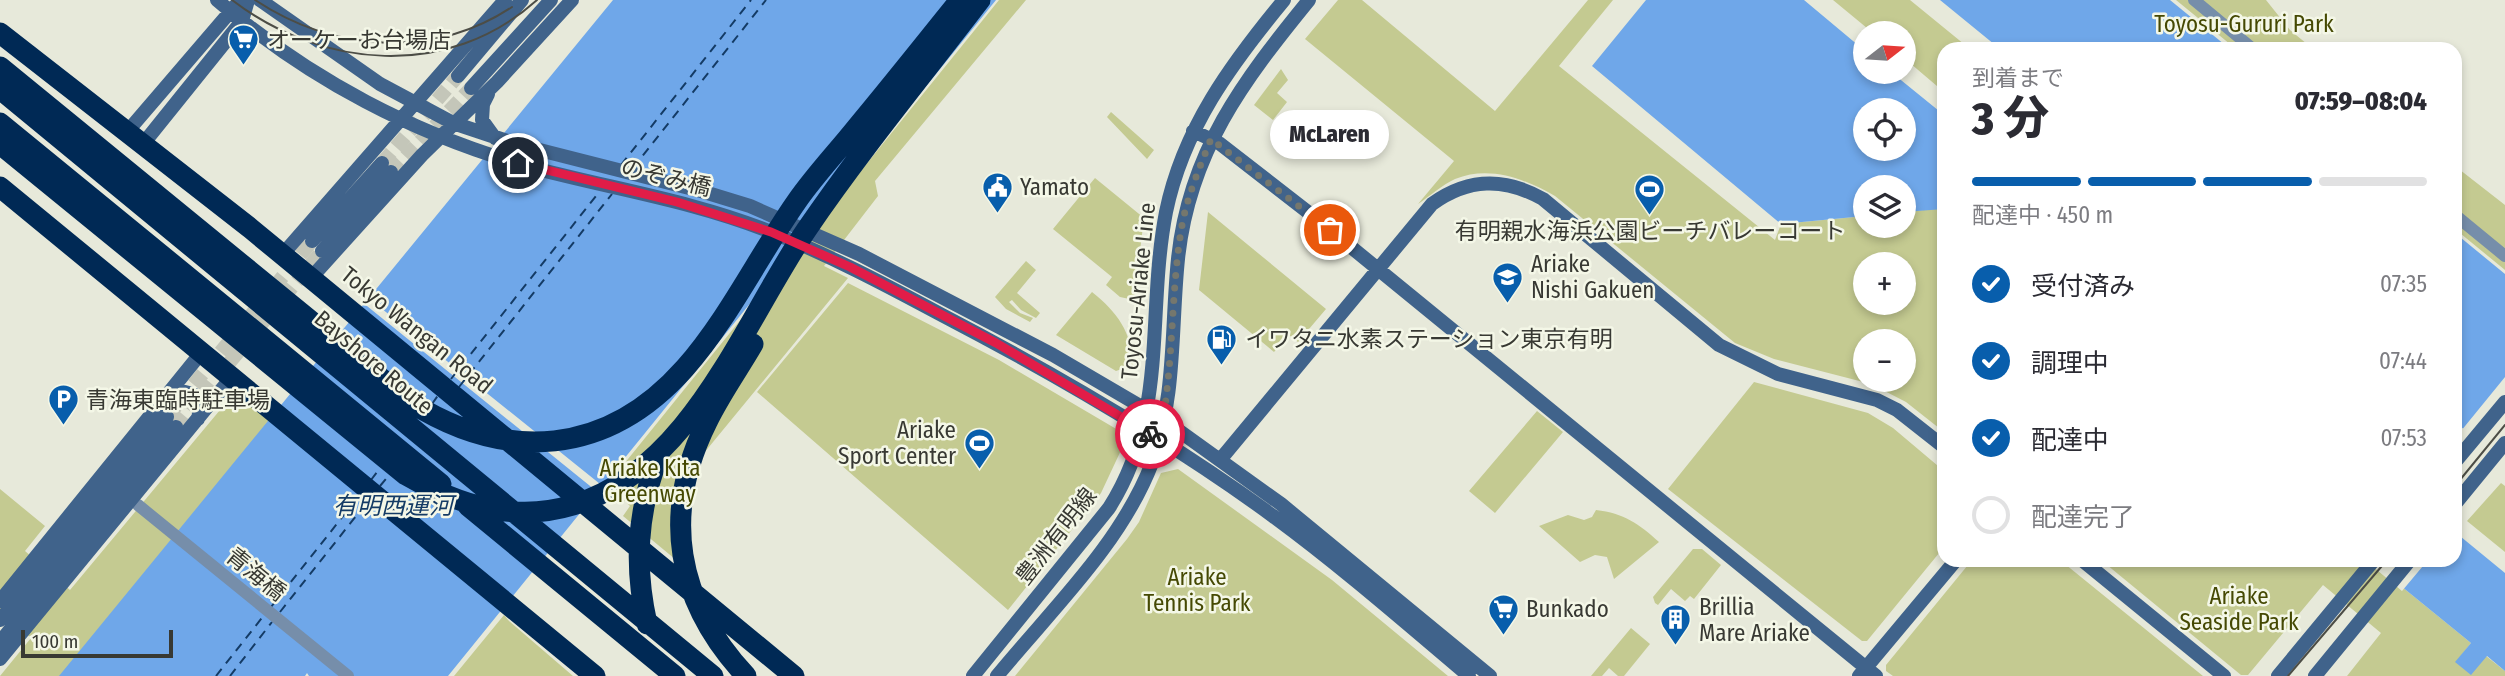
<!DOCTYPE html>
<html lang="ja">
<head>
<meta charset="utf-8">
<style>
  body { margin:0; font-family:"Fira Sans Condensed","Noto Sans JP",sans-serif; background:#f2f2f3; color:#2b2b33; height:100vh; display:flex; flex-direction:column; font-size:26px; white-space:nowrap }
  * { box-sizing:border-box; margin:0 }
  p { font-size:23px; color:#7c7c81 }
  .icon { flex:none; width:38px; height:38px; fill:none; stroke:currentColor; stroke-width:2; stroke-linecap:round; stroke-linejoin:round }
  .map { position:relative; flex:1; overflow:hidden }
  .details { position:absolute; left:1937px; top:42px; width:525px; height:525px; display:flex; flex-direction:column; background:#fff; border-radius:21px; box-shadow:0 4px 10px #0003 }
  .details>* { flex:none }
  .needle { width:46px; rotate:73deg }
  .fabs { position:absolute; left:1853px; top:21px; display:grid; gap:14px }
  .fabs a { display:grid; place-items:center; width:63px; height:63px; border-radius:50%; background:#fff; box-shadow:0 4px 10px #0003; font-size:35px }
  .scale { position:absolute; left:21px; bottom:18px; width:152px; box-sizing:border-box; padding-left:7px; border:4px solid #383933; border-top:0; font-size:19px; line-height:24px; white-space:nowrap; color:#383933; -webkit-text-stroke:5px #f4f7e7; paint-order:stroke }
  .pin { position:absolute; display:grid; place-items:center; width:60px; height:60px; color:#fff; margin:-30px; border:4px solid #fff; border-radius:50%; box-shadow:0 2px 7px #0007 }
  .courier { position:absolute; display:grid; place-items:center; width:70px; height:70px; margin:-35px; border:5px solid #e11d48; border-radius:50%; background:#fff; color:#222; box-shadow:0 2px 9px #0007 }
  .bubble { position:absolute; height:49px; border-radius:24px; background:#fff; box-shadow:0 4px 10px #0003; font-size:23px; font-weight:800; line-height:49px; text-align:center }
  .head em { font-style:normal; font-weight:800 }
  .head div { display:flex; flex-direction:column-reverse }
  .head { display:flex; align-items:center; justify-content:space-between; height:119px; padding:0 35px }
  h1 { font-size:46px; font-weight:800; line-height:52px }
  .bar { display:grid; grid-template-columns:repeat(4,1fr); gap:10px 7px; align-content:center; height:84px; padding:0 35px }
  .bar i { height:9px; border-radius:5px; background:#e1e1e2 }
  .bar .on { background:#085eac }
  .bar p { grid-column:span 4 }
  ol { padding:0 35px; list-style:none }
  li { display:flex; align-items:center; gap:21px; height:77px }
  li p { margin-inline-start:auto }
  li .icon { padding:7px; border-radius:50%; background:#085eac; color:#fff; stroke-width:4 }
  li:last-child { color:#7c7c81 }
  li i { width:38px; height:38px; border:4px solid #e1e1e2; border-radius:50% }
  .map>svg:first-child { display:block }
</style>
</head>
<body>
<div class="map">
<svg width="2505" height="676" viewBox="0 0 2505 676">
  <rect width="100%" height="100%" fill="#e7e9da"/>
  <path fill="#c4ca91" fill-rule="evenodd" d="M999,0H1026L875,181L878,196L824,266L848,278L681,481V564L623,516L630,506L607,485Z
    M1338,0H1362L1495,111L1588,0H1613L1559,66L1775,240L1781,224L1865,216L1866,226H1904V212L1943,208L1944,432L1906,402L1871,384L1774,359L1735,343L1555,196C1525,179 1490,165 1455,179C1442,185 1430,196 1418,204L1454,161L1305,39ZM1866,264H1904V303H1866ZM1866,341H1904V380H1866Z
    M1833,0H1910L1970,49H1944V92L1904,58V33H1873Z
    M2176,0H2266L2290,30L2313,49H2236Z
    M1281,69L1288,80L1277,93L1287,102L1273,120L1254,105Z
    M1111,112L1154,150L1147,159L1107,117Z
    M2455,166L2505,205V270L2455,229Z
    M1095,178L1144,218L1134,300L1120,297L1106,285L1112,277L1053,229Z
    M1208,212L1326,309L1298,342L1289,335L1274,352L1199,290Z
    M1026,261L1036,270L1017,293L1040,313L1036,318L1021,310L1012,300L1009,302L1020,313L1033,318L1030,322L1006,309L995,297Z
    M848,283L999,360L1118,430L1123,446L1101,493L1008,610L757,392Z
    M1092,292C1117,312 1132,332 1133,365L1116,371L1056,335Z
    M1754,382L1868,413L1893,428L1944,471V547L1867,641H1862L1668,489Z
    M247,402L269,421L60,676H0L31,638L0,612V489L45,526L25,551L70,590L225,404Z
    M1537,411L1563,432L1495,513L1469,491Z
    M1178,469L1332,580L1448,676H1015L1127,539L1139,522L1161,473Z
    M2501,483L2505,486V552L2467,521Z
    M1596,510C1624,513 1639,524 1659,542L1614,579L1607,557L1595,555L1580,562L1539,526L1568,515L1584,520L1592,517Z
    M1693,549H1702L1721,565L1694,599L1690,596L1685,601L1671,589L1658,605L1655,603L1653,597Z
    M1972,560H2060L2203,676H1893L1886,671V665Z
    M2101,560H2369L2471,643L2456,662L2486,656L2505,671V676H2347L2381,633L2323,585L2248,675H2241Z
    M504,615L509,621L573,676H454Z
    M1631,628L1650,644L1624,676H1618L1609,668L1602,676H1591Z"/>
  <path fill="#6fa7e9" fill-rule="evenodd" d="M613,0H996L448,676H309L307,673L305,676H59Z
    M1646,0H1804L1865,51L1866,72H1891L1944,115V209L1904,212V187H1866L1865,216L1781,224L1592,66ZM1866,110H1904V149H1866Z
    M1940,0H2170L2230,49H2000Z
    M2455,233L2505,274V463L2455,422Z
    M2455,532L2505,573V671L2487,656L2471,675L2455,662L2471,643L2369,560H2455Z"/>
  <path fill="#e7e9da" d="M366,296L605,488L600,494L362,302Z
    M2505,377V466H2504L2461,431Z
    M2365,560H2428L2402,591Z"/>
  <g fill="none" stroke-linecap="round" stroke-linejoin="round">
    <path stroke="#143b65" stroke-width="2" stroke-dasharray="9 7" stroke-linecap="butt" d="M621,165L751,0
      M633,168L766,0
      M451,379L600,191
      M459,387L612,194
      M432,404L439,394
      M371,480L380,468
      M380,486L390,474
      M271,607L359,496
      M280,612L368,501
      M216,676L265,614
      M230,676L272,622"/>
    <path stroke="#c4c6b9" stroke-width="14" stroke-dasharray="14 7" stroke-linecap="butt" d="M382,163L458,76
      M391,172L471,88
      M167,417L312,241
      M176,427L322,251"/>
    <path stroke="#768eaa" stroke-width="12" d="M2194,0L2253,49
      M2455,215L2505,256
      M138,505L348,676"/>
    <path stroke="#40638b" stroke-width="14" d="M217,0C308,79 417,136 534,168C613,189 694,201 771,232C829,255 884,284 940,314C1055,374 1168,439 1273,516C1341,566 1405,622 1469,676
      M260,0L380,84L453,123L516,144L701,191L750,206L859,254L1053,355L1164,420L1281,504L1490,676
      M458,76L522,0
      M471,88L551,0
      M488,94L483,104L482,120L495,138
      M1193,131L1219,143L1313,216L1876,676
      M127,132L236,5
      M143,144L242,21L248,0
      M312,241L382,163
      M322,251L391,172
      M282,255L505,0
      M311,278L422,155L497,82L572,0
      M169,393L177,390L193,394L200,408L198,419
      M1220,460L1432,204C1468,178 1504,177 1543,199L1719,345L1778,374L1877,400L1897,410L1944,447
      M2455,462L2505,402
      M2455,504L2505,443
      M2082,560L2224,676
      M0,601L201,353
      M0,620L167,417
      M0,642L176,427
      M0,659L231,378
      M973,676L1109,508C1169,414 1146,315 1166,212C1183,129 1231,64 1284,0
      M997,676C1051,610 1121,544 1152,463C1176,398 1171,327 1178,259C1189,152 1243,81 1309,0
      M1859,676L1956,560
      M2278,676L2374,560
      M2315,676L2410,560"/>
    <path stroke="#002955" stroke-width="21" d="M0,33L250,228L794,676
      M0,67L410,402C507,463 607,456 685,368C729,318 759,255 797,201C815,175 837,152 857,127C892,85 926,42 960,0
      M0,89L713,676
      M0,123L441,484
      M0,144L406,475C458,505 514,523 573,505C691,470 743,323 807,229C861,150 922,76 980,0
      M0,187L595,676
      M468,506L675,676
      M647,624C634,566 637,513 658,457
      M746,676C676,601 661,514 707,422C720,395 738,370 753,344"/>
    <path stroke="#4c4d46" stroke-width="2" d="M232,0C322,69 448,80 537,0
      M255,0C332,51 432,60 512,7
      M2455,486L2505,425
      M2288,676L2387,560"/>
  </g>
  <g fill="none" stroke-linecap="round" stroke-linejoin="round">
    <path stroke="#75776d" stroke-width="7" stroke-dasharray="0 12.6" d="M1150,434L1159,440C1174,371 1170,301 1181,231C1186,199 1199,169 1211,139L1330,230"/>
    <path stroke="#e11d48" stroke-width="9" d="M518,163L677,202L771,232L850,267L996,343L1150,434"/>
  </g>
  <defs>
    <symbol id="supermarket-pin" viewBox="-11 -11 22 30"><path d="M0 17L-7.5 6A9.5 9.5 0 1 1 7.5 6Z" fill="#085eac" stroke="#f4f7e7"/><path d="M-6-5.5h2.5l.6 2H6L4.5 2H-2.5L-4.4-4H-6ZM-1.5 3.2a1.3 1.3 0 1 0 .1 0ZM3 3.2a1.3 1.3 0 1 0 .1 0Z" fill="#fff"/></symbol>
    <symbol id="civic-pin" viewBox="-11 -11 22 30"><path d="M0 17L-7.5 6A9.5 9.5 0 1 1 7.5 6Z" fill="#085eac" stroke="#f4f7e7"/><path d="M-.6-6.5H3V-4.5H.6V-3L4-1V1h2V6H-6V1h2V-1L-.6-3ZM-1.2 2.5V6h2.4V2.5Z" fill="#fff"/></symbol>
    <symbol id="stadium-pin" viewBox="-11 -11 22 30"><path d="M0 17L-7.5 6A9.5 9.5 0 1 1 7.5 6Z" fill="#085eac" stroke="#f4f7e7"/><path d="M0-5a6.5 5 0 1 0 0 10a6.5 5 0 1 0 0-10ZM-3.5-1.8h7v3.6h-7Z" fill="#fff"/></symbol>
    <symbol id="school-pin" viewBox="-11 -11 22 30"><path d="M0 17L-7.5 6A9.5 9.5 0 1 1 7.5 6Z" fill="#085eac" stroke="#f4f7e7"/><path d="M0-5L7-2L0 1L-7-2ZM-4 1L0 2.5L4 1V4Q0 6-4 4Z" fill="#fff"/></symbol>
    <symbol id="fuel-pin" viewBox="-11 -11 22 30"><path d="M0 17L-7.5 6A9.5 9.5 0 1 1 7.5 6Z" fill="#085eac" stroke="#f4f7e7"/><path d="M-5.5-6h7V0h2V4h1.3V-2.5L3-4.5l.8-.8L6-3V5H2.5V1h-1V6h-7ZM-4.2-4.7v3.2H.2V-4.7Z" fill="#fff"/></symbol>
    <symbol id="parking-pin" viewBox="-11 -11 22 30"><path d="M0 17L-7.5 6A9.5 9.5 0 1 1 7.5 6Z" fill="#085eac" stroke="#f4f7e7"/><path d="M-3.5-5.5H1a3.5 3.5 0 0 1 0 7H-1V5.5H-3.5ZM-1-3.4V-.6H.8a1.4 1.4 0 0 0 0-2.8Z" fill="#fff"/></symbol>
    <symbol id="building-pin" viewBox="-11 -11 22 30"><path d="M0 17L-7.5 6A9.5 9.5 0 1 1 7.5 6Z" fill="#085eac" stroke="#f4f7e7"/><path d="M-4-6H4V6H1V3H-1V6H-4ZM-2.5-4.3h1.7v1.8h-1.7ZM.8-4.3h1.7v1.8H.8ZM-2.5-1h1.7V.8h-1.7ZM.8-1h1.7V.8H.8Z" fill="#fff"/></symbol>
  </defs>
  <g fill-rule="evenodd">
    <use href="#supermarket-pin" x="226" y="22" width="35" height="47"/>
    <use href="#civic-pin" x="980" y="170" width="35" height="47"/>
    <use href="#stadium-pin" x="1632" y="172" width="35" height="47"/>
    <use href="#school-pin" x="1490" y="260" width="35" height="47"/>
    <use href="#fuel-pin" x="1204" y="322" width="35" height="47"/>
    <use href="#parking-pin" x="46" y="382" width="35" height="47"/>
    <use href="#stadium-pin" x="962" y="426" width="35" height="47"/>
    <use href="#supermarket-pin" x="1486" y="592" width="35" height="47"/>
    <use href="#building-pin" x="1658" y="602" width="35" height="47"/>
  </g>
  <g text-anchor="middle" stroke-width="5" stroke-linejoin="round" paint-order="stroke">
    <g font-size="23" fill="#454903" stroke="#f4f7e7">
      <text x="2244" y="32">Toyosu-Gururi Park</text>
      <text x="650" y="476">Ariake Kita<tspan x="650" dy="26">Greenway</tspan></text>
      <text x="1197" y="585">Ariake<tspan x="1197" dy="26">Tennis Park</tspan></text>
      <text x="2239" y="604">Ariake<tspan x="2239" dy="26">Seaside Park</tspan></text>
    </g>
    <g font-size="23" fill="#383933" stroke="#f4f7e7" text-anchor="start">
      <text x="267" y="48">オーケーお台場店</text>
      <text x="1020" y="195">Yamato</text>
      <text x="1650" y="239" text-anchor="middle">有明親水海浜公園ビーチバレーコート</text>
      <text x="1531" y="272">Ariake<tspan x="1531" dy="26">Nishi Gakuen</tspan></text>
      <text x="1245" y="347">イワタニ水素ステーション東京有明</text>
      <text x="86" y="408">青海東臨時駐車場</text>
      <text x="956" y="438" text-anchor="end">Ariake<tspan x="956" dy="26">Sport Center</tspan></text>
      <text x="1699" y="615">Brillia<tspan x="1699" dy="26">Mare Ariake</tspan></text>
      <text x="1526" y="617">Bunkado</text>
    </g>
    <g font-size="23" fill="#383933" stroke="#f4f7e7">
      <text transform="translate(666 177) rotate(14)" y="8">のぞみ橋</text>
      <text transform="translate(1138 291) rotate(-84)" y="8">Toyosu-Ariake Line</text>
      <text transform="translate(417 330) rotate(39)" y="8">Tokyo Wangan Road</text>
      <text transform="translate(374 362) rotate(40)" y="8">Bayshore Route</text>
      <text transform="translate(1056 536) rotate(-52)" y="8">豊洲有明線</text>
      <text transform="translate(256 574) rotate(39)" y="8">青海橋</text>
    </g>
    <g font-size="24" font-style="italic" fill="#143b65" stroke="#f4f7e7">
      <text x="393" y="514">有明西運河</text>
    </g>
  </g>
</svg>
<div class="fabs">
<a><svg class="needle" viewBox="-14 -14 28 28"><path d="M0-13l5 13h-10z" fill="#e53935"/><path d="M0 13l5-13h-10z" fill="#7c7c81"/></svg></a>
<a><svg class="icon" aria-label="locate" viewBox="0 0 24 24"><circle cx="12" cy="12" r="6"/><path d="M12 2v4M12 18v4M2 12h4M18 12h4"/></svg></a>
<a><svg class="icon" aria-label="layers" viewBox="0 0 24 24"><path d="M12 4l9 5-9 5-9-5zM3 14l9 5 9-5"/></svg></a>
<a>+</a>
<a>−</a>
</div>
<div class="scale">100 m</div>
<div class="pin" style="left:1330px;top:230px;background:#ea580c"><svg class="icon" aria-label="bag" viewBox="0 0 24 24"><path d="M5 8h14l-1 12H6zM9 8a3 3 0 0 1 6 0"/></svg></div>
<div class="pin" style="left:518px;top:163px;background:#1f2937"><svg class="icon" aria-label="home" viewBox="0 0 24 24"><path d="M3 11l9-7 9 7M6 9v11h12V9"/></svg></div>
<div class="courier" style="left:1150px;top:434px"><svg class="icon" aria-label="bike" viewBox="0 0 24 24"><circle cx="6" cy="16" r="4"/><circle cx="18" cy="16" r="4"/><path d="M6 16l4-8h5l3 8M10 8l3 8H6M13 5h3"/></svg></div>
<div class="bubble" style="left:1270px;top:110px;width:119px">McLaren</div>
<section class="details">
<div class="head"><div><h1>3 分</h1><p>到着まで</p></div><em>07:59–08:04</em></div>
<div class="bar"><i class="on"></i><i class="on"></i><i class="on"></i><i></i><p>配達中 · 450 m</p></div>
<ol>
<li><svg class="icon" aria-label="check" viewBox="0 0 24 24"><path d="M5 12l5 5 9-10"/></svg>受付済み<p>07:35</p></li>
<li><svg class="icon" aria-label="check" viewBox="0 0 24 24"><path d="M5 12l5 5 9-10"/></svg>調理中<p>07:44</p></li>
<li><svg class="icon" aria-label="check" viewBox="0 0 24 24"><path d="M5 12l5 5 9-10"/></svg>配達中<p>07:53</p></li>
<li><i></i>配達完了</li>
</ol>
</section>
</div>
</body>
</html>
